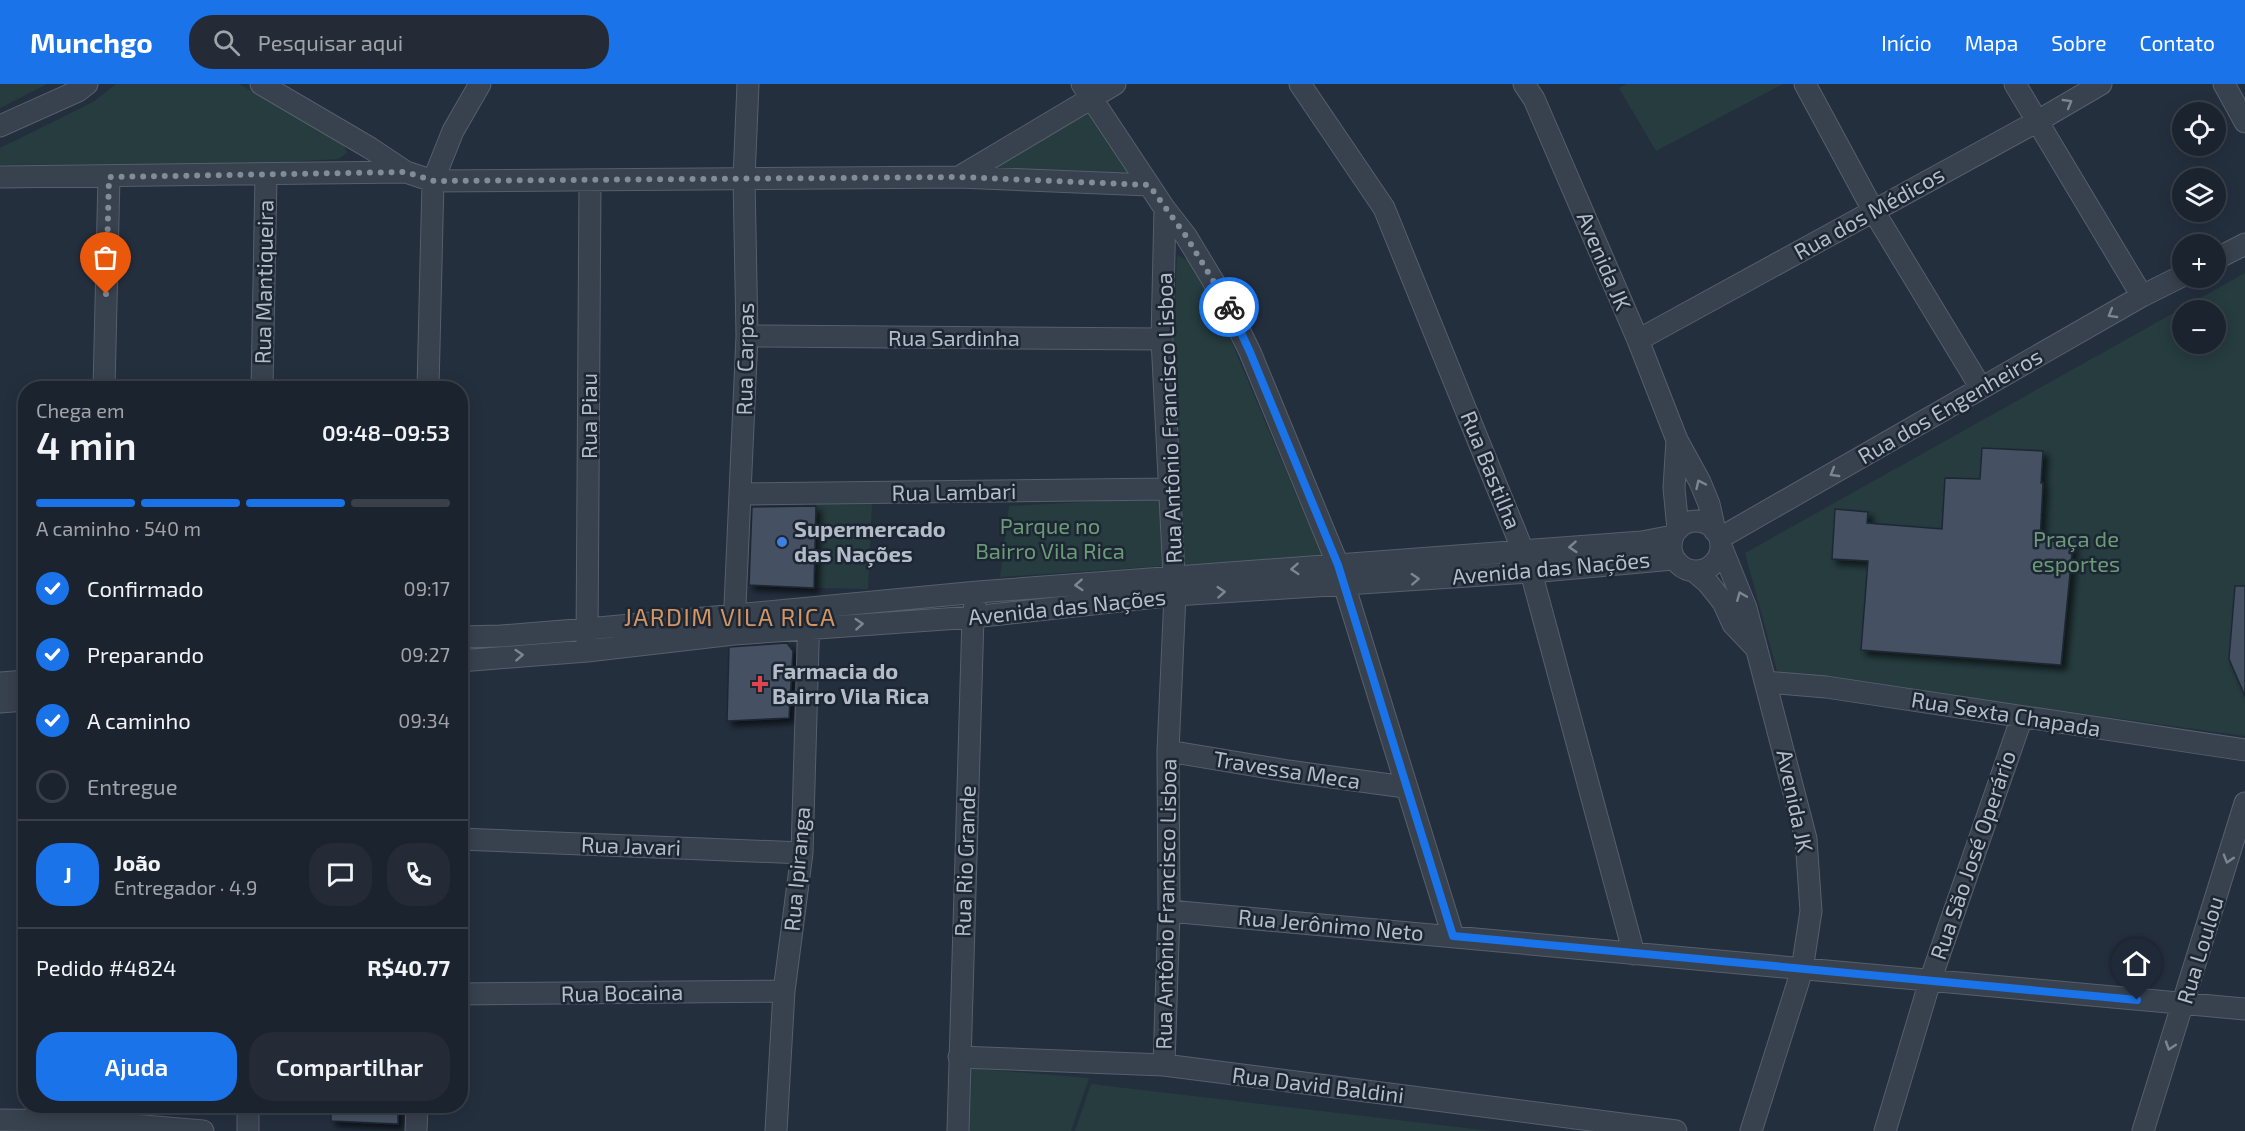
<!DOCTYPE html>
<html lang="pt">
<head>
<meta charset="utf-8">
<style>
  body { margin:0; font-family:"Exo 2",sans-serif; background:#242b36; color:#f1f3f6; height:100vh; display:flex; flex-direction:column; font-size:22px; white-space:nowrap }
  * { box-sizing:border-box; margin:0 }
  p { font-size:20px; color:#a0a4aa }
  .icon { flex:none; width:33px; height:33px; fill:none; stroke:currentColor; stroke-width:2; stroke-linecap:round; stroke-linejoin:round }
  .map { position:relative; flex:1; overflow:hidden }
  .panel { position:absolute; left:18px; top:297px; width:450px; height:732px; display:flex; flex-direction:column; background:#1b232e; border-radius:24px; box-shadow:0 3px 15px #0003,0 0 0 2px #39404a }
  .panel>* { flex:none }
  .controls { position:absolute; left:2172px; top:18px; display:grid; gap:12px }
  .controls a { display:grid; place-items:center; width:54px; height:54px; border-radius:50%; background:#1b232e; box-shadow:0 3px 15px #0003,0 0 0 2px #39404a; font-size:30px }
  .pin { position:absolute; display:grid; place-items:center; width:51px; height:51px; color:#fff; margin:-62px -26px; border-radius:50% 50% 50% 0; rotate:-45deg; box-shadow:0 0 6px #0007 }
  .pin .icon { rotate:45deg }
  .courier { position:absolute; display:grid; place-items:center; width:60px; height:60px; margin:-30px; border:4px solid #1a73e8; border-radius:50%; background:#fff; color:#222; box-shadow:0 2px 8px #0007 }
  .headline em { font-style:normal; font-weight:600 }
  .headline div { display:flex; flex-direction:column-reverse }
  .headline { display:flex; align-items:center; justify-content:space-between; height:102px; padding:0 18px }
  h1 { font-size:39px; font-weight:600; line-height:45px }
  .bar { display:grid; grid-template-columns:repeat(4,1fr); gap:9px 6px; align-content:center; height:72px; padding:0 18px }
  .bar i { height:8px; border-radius:4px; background:#39404a }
  .bar .on { background:#1a73e8 }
  .bar p { grid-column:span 4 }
  .line { display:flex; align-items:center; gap:15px; padding:0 18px; border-top:2px solid #39404a }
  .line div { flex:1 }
  .round { display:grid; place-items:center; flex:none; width:63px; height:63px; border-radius:24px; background:#242b36 }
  ol { padding:0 18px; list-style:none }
  li { display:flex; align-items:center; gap:18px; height:66px }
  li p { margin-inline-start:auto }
  li .icon { padding:6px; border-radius:50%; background:#1a73e8; color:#fff; stroke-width:4 }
  li:last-child { color:#a0a4aa }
  li i { width:33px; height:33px; border:3px solid #39404a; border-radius:50% }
  .cta { display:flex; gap:12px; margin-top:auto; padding:12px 18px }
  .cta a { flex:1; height:69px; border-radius:24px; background:#1a73e8; color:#fff; font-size:24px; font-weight:600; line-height:69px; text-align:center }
  .cta a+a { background:#242b36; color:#f1f3f6 }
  header { display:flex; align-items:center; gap:36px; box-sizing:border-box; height:84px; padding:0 30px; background:#1a73e8; color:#fff }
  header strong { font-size:28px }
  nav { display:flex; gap:33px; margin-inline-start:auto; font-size:21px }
  .search { width:420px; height:54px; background:#242b36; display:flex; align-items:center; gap:15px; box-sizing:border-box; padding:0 21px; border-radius:24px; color:#a0a4aa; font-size:22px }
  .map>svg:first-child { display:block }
</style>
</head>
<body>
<header>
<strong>Munchgo</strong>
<div class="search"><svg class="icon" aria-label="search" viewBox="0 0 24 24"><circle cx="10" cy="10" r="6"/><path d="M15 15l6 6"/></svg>Pesquisar aqui</div>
<nav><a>Início</a><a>Mapa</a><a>Sobre</a><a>Contato</a></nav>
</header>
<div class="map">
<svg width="2245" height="1047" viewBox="0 0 2245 1047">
  <defs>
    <filter id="shadow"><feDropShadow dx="5" dy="5" stdDeviation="3" flood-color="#0009"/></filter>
  </defs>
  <rect width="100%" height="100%" fill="#242f3e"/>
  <path fill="#263c3f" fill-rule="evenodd" d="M0,0H47L0,24Z
    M116,0H239L343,59L347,69L338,75L272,79L0,81V64L93,18Z
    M1627,0H1783L1656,67L1619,4Z
    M1090,28L1131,92L992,86Z
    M1177,171L1192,179L1215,219L1322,472L1181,483L1174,258Z
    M2245,189V652L1777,587L1745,469ZM2182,226H2216V260H2182Z
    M1159,414L1163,482L1000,493L1009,422Z
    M816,415L872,418L868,505L814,504Z
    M968,984L1089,994L1071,1047H966Z
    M1091,1000L1491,1047H1075Z"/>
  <path fill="#455162" stroke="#1f2835" stroke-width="1.5" filter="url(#shadow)" d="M1982,364L2043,367L2041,399H2043L2040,456L2073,459L2061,581L1861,566L1868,477L1832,475L1835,425L1868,428L1867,439L1942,445L1945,394L1980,395Z
    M816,422L814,504L749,501L752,423Z
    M2235,502H2245V612L2229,575Z
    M787,559L793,567L789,634L727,637L729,563Z
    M331,1022H398V1040L331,1037Z"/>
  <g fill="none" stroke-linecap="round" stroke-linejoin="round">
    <defs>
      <path id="street" d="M261,0L370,64L406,88
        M1082,0L1165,125L1162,255L1175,511L1168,667L1169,827L1164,981
        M1300,0L1384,124L1523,467L1531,488L1634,870
        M1524,0L1534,15L1638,256L1677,356L1700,398L1709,420L1715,447
        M1805,0L1873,126L1981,304
        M2015,0L2142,212
        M2224,0L2245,38
        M0,42L78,7L87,0
        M0,93L406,88L433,97L959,93L1149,101
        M959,93L1115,0
        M1165,125L1186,152L1224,215L1250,268L1338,481L1453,852
        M2216,175L2245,160
        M747,252L1162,255
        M1638,256L2036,38L2101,0
        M104,304L109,93
        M262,304L266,91
        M428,304L433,97L453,47L480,0
        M1677,356L1674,404L1678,445
        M741,410L1168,405
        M1671 462a25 25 0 1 1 50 0a25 25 0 1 1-50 0Z
        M1720,454L2142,212L2182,192
        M1721,462L1746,524L1806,755L1811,827L1802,886L1751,1047
        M1694,487L1708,499L1723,518L1733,540L1755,563
        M734,544L747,252L744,94L748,0
        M460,553L501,552L588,545L978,508L1642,458L1673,452
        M587,559L590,97
        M460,577L587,567L734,550L973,533L1175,511L1531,488L1673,475
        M1766,598L1826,603L2245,666
        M0,599L26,597
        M0,618L26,616
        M1168,667L1288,687L1405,703
        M460,755L802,769
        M1169,827L2245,925
        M460,910L784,907
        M959,973L1164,981L1676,1047
        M0,1036L85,1037L203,1047
        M248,1047V1022
        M416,1047L417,1022
        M776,1047L784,907L802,769L809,529
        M958,1047L973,533L975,520
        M1885,1047L1930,897L2022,633
        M2143,1047L2245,719"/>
    </defs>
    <use href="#street" stroke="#565f6c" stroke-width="23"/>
    <use href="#street" stroke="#38414e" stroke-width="21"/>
  </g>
  <defs><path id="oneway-chevron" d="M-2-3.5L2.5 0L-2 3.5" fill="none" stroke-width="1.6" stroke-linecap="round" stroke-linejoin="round" transform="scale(1.5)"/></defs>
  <g stroke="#7c8592">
    <use href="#oneway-chevron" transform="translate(2068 19) rotate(-30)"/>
    <use href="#oneway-chevron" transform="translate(2112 230) rotate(150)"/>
    <use href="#oneway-chevron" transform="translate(1834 389) rotate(150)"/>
    <use href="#oneway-chevron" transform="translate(1700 400) rotate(-115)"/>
    <use href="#oneway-chevron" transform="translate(1573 463) rotate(176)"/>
    <use href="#oneway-chevron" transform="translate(1295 485) rotate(176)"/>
    <use href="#oneway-chevron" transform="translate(1415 495) rotate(-3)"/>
    <use href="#oneway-chevron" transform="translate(1079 501) rotate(176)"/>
    <use href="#oneway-chevron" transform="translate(1221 508) rotate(-4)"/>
    <use href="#oneway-chevron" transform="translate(1741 512) rotate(-112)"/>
    <use href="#oneway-chevron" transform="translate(859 540) rotate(-4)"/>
    <use href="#oneway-chevron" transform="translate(519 571) rotate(-4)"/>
    <use href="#oneway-chevron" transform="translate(2228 775) rotate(107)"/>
    <use href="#oneway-chevron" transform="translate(2170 962) rotate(108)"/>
  </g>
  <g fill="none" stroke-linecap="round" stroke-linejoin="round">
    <path stroke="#828b98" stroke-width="6" stroke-dasharray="0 10.8" d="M106,210L109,93L406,88L434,97L959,93L1149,101L1186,152L1229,223"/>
    <path stroke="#1a73e8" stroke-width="8" d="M1229,223L1250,268L1338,481L1453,852L2137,916"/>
  </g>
  <circle fill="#3f7fe0" stroke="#1d2633" stroke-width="2" cx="782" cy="458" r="6"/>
  <path fill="#e0444e" stroke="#1d2633" stroke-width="2" d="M757 591h6v6h6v6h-6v6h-6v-6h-6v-6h6z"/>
  <g text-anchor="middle" stroke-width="5" stroke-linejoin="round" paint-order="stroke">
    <g font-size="22" fill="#b4bcc9" stroke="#1d2633">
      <text transform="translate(1869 129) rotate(-29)" y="8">Rua dos Médicos</text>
      <text transform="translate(1604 177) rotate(67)" y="8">Avenida JK</text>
      <text transform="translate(264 198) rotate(-89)" y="8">Rua Mantiqueira</text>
      <text x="954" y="262">Rua Sardinha</text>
      <text transform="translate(745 275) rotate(-89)" y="8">Rua Carpas</text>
      <text transform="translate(1950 322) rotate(-30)" y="8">Rua dos Engenheiros</text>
      <text transform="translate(589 332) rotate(-90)" y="8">Rua Piau</text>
      <text transform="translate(1169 334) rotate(-92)" y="8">Rua Antônio Francisco Lisboa</text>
      <text transform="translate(1491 386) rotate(68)" y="8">Rua Bastilha</text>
      <text transform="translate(954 408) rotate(-1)" y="8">Rua Lambari</text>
      <text transform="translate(1551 484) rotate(-5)" y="8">Avenida das Nações</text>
      <text transform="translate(1067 523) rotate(-6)" y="8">Avenida das Nações</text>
      <text transform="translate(2006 630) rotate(9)" y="8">Rua Sexta Chapada</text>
      <text transform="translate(1287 686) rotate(9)" y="8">Travessa Meca</text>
      <text transform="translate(1795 717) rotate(78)" y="8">Avenida JK</text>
      <text transform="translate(631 762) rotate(2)" y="8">Rua Javari</text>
      <text transform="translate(1973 771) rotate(-71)" y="8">Rua São José Operário</text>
      <text transform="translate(965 777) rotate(-88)" y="8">Rua Rio Grande</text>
      <text transform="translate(797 785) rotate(-85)" y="8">Rua Ipiranga</text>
      <text transform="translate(1166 820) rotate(-89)" y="8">Rua Antônio Francisco Lisboa</text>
      <text transform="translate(1331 841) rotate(5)" y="8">Rua Jerônimo Neto</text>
      <text transform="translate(2200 866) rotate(-73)" y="8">Rua Loulou</text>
      <text transform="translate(622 909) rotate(-1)" y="8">Rua Bocaina</text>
      <text transform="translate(1318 1001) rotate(7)" y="8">Rua David Baldini</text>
    </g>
    <g font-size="22" fill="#6b9a76" stroke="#1d2633">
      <text x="1050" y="450">Parque no<tspan x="1050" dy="25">Bairro Vila Rica</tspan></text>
      <text x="2076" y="463">Praça de<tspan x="2076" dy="25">esportes</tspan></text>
    </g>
    <g font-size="22" font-weight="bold" fill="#b4bcc9" stroke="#1d2633" text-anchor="start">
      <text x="794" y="453">Supermercado<tspan x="794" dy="25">das Nações</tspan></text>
      <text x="772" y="595">Farmacia do<tspan x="772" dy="25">Bairro Vila Rica</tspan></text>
    </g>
    <g font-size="24" letter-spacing="1.5" fill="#d59563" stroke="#1d2633">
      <text x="730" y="542">JARDIM VILA RICA</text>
    </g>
  </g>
</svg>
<div class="controls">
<a><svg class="icon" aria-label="locate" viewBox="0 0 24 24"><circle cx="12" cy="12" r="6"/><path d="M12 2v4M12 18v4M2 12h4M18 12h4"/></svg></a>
<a><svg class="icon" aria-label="layers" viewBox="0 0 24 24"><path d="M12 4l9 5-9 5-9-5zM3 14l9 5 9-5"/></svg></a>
<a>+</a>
<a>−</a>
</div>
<div class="pin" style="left:106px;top:210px;background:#ea580c"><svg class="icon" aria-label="bag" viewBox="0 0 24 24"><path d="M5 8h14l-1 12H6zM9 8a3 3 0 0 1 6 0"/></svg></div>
<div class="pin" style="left:2137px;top:916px;background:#1f2937"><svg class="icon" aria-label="home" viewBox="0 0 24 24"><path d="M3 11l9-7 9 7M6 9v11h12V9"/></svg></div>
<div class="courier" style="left:1229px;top:223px"><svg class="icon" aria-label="bike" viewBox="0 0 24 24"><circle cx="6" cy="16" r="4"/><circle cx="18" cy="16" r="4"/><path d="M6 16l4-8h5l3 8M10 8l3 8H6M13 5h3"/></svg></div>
<section class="panel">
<div class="headline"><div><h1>4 min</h1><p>Chega em</p></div><em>09:48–09:53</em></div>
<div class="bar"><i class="on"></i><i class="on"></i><i class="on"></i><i></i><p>A caminho · 540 m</p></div>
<ol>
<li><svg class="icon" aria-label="check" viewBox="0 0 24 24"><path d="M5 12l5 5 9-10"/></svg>Confirmado<p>09:17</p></li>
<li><svg class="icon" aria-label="check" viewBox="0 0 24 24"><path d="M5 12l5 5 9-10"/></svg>Preparando<p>09:27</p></li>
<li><svg class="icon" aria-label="check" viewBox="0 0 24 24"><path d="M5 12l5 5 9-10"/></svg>A caminho<p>09:34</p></li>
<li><i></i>Entregue</li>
</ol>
<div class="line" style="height:108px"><b class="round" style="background:#1a73e8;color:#fff">J</b><div><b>João</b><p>Entregador · 4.9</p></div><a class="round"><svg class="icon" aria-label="chat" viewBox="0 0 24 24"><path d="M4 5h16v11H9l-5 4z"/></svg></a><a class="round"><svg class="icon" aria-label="phone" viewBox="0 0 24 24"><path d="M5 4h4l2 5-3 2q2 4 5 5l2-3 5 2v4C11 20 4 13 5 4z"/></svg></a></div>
<div class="line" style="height:78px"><div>Pedido #4824</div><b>R$40.77</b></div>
<div class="cta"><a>Ajuda</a><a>Compartilhar</a></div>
</section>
</div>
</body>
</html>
